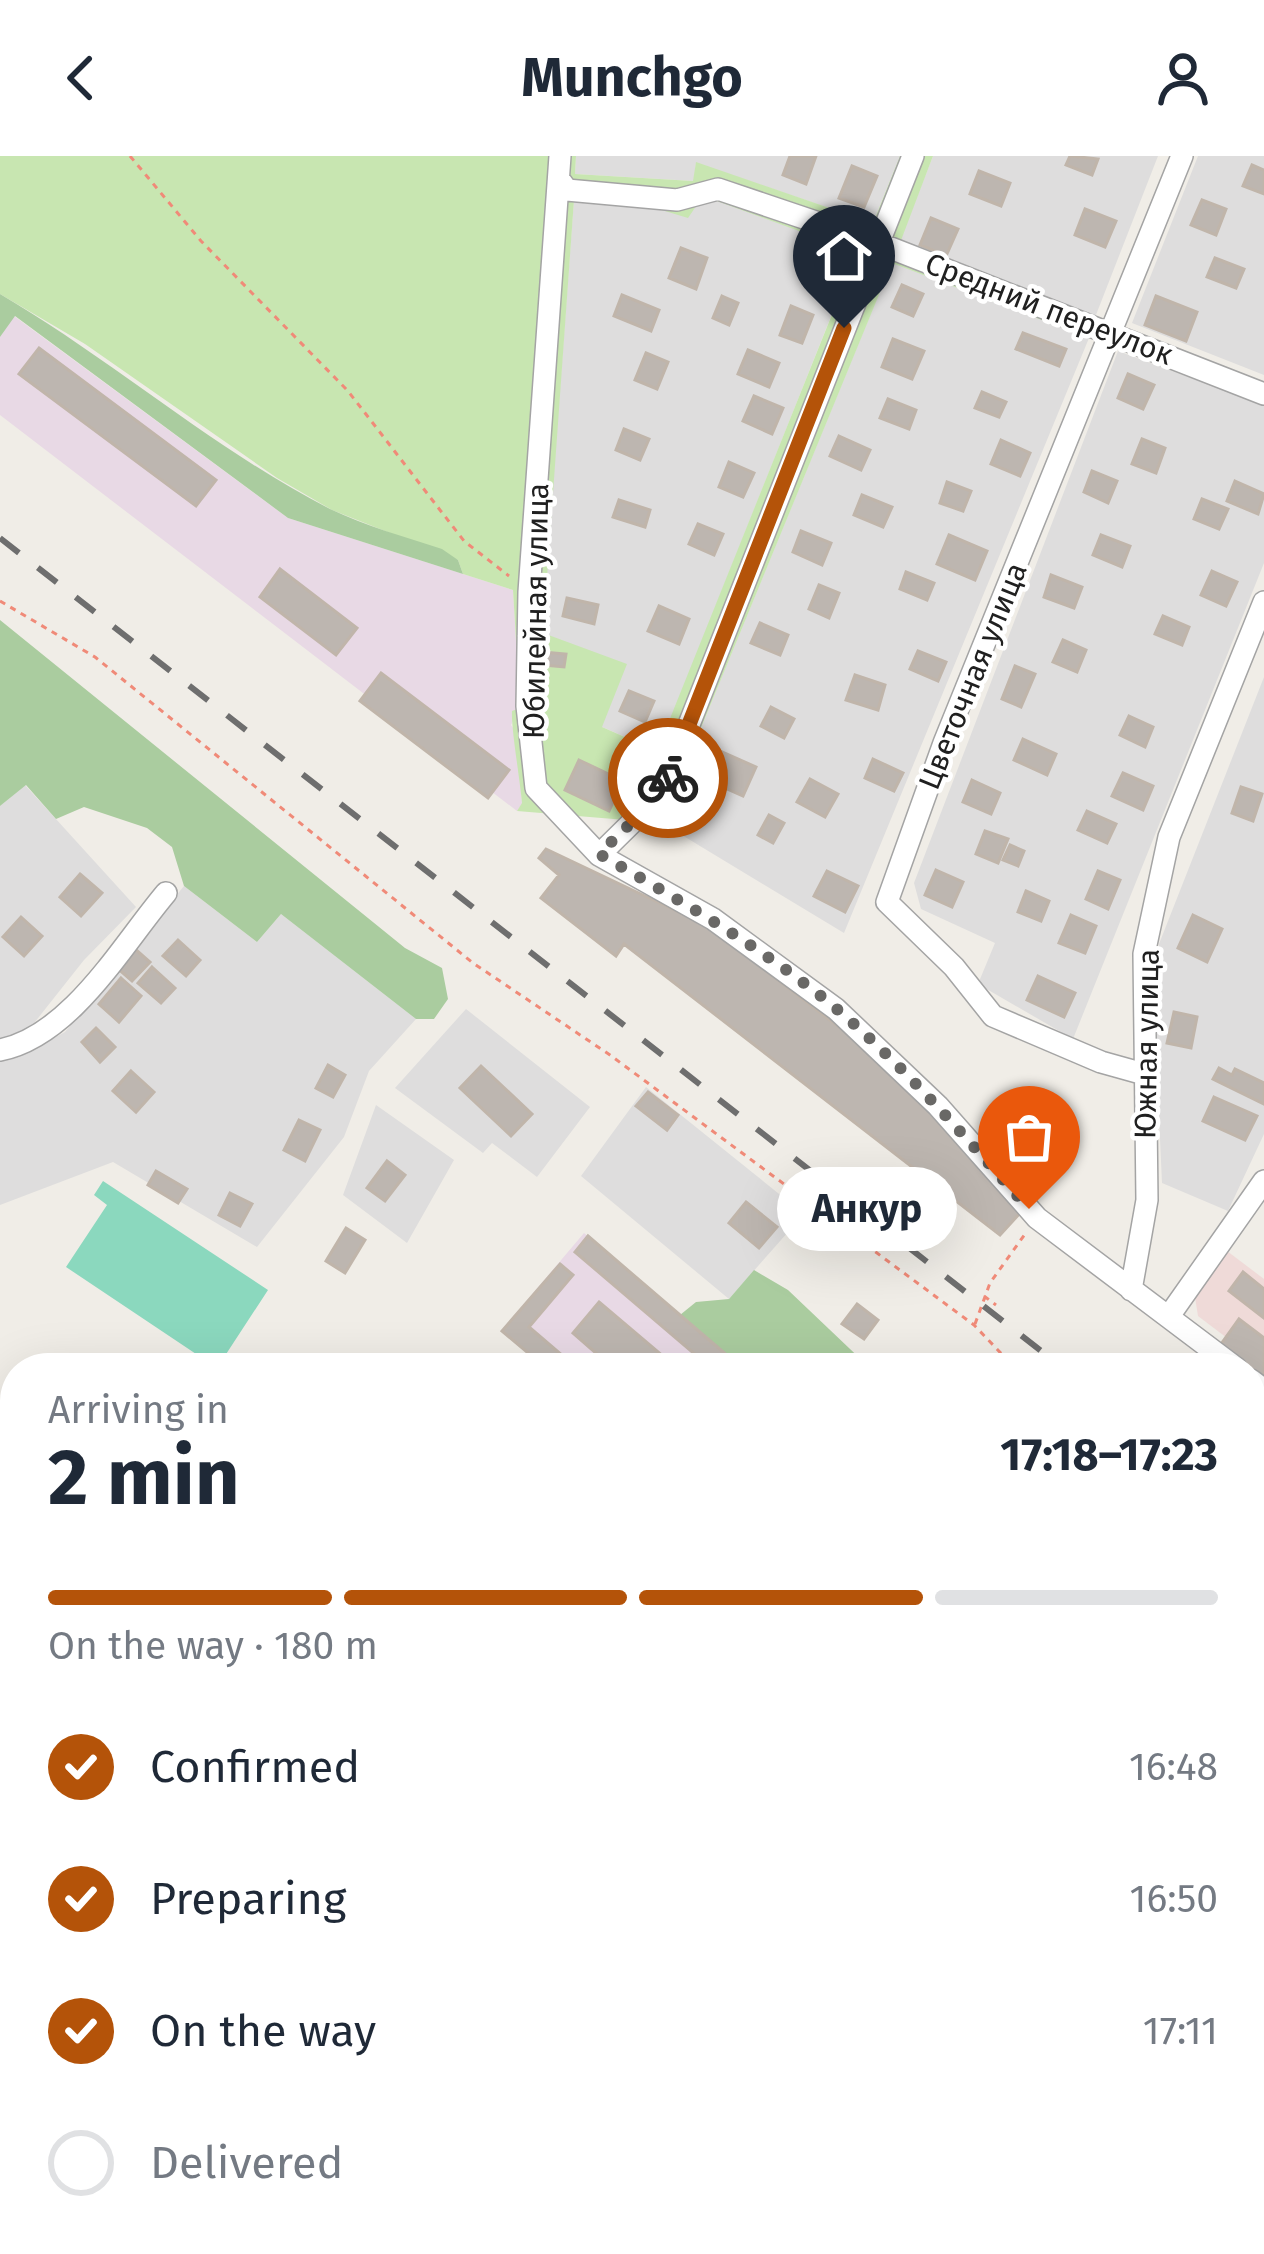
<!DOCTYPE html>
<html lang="en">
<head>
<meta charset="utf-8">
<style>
  body { margin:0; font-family:"Fira Sans",sans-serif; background:#f6f6f7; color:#1f2937; height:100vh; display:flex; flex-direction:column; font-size:45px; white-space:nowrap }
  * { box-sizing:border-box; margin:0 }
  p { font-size:39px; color:#747a83 }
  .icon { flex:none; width:66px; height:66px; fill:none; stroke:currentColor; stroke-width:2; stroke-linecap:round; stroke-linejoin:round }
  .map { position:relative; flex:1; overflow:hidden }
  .details { position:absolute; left:0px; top:1197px; width:1266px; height:903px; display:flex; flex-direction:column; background:#fff; border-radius:48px 48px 0 0; box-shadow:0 12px 48px #0002 }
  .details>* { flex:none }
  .pin { position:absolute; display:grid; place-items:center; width:102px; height:102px; color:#fff; margin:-123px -51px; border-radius:50% 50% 50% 0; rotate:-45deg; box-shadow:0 0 12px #0007 }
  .pin .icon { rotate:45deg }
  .courier { position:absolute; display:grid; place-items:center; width:120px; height:120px; margin:-60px; border:9px solid #b45309; border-radius:50%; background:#fff; color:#222; box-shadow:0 3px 15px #0007 }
  .bubble { position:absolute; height:84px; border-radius:42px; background:#fff; box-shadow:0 12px 48px #0002; font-size:39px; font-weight:700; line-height:84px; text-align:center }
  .overview em { font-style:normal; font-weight:700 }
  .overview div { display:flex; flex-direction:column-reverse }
  .overview { display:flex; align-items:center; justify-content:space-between; height:204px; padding:0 48px }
  h1 { font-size:78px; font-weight:700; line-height:90px }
  .bar { display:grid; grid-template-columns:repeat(4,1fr); gap:18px 12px; align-content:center; height:144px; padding:0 48px }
  .bar i { height:15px; border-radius:9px; background:#e0e1e3 }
  .bar .active { background:#b45309 }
  .bar p { grid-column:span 4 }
  ol { padding:0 48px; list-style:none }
  li { display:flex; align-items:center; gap:36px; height:132px }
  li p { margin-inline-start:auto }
  li .icon { padding:12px; border-radius:50%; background:#b45309; color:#fff; stroke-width:4 }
  li:last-child { color:#747a83 }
  li i { width:66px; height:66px; border:6px solid #e0e1e3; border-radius:50% }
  header { display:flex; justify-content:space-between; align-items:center; height:156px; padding:0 48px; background:#fff; font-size:54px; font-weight:700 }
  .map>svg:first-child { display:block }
</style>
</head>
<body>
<header><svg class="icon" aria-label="back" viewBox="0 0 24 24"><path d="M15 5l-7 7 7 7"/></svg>Munchgo<svg class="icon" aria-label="person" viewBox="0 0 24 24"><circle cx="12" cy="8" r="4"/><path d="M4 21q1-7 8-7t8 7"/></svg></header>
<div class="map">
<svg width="1264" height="2098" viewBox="0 0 1264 2098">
  <rect width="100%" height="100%" fill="#f0ede7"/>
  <path fill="#dedddd" d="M576,0H900L873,67L696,7L694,25L575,18Z
    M933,0H1158L1094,164L899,87Z
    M1198,0H1264V219L1132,167Z
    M703,40L857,95L658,595L602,571L542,478L574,43L693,49Z
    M892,106L1089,182L844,777L662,667Z
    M1118,195L1264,249V407L1073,883L978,828L995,787L921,753L914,727Z
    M1264,521V978L1228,1055L1162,1027L1156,894L1159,788Z
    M25,629L136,751L84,804L27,876L0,884V650Z
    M184,730L257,786L281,758L416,863L369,915L344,981L257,1091L113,1006L0,1049V900L24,898L65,876Z
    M466,853L590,951L537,1021L492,987L483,997L395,932Z
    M646,931L804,1058L729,1143L581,1020Z
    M376,949L454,1004L407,1087L343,1039Z
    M15,1677V1956L0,1859V1681Z
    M1264,1968V2098H1230L1221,2085H1251V1979Z
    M59,2085H1100V2098H26Z"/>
  <path fill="#efdad8" d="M1227,1095L1264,1123V1210L1198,1160L1195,1141Z"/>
  <path fill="#e8d9e5" d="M14,160L288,362L513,434L520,552L511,569L518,579L522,648L517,655L0,259V181Z
    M584,1077L743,1212H544L501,1175Z"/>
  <path fill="#c8e6b1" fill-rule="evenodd" d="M0,0H576L575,18L693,25L696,6L873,67L900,0H933L900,87L1094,164L1089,182L892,107L662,667L517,655L522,647C520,623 511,573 512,555L520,552L513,434L463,418L458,404L332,354L277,322L85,188L0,138ZM703,40L857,96L657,595L602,571L627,508L543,477L574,44L645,49L688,62Z"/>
  <path fill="#aacc9f" d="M0,138C111,203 218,296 330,353C366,370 405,381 442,393L458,404L463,418L288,362L15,160L0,181Z
    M0,464L405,792L442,812L448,843L434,863H416L281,758L257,786L184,730L172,691L147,672L84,651L56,663L26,629L0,650Z
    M754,1114L788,1134L870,1212H743L680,1159L696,1146L729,1143Z
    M0,1347L15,1497V1628L0,1623Z
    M1251,1380L1264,1390V1482L1251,1473Z
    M1100,2085H1170L1172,2095L1100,2098Z"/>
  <path fill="#8bd8be" d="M103,1025L268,1134L217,1212L66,1111L107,1049L94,1039Z"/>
  <path fill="#bdb6b0" stroke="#c0b5aa" stroke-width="3" d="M790,0H816L806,28L783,19Z
    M1070,0L1098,3L1092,19L1066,9Z
    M1252,9L1264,14V38L1243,30Z
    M852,10L877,20L864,51L839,42Z
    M979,15L1010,27L1001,50L970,38Z
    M1202,44L1226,53L1216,79L1191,69Z
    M1085,53L1116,65L1105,91L1075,79Z
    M931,62L958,73L946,100L920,89Z
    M681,92L707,102L696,133L669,122Z
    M809,96L834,106L828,121L803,111Z
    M1215,102L1244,113L1236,132L1207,121Z
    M902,129L923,138L913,160L892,151Z
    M622,139L659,154L651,175L614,160Z
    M722,140L738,147L729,169L713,162Z
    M1156,140L1197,156L1186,185L1145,169Z
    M791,150L813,159L802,187L780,179Z
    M1023,177L1066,193L1059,210L1016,193Z
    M893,183L924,195L912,223L882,211Z
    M39,192L216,324L196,350L19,218Z
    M748,194L779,207L769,231L738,218Z
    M646,197L668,206L657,233L635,224Z
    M1128,218L1154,229L1143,253L1118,242Z
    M982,236L1006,246L999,261L975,252Z
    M754,240L783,252L772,278L743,265Z
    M888,243L916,254L909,273L880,262Z
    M624,273L649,283L640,304L616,294Z
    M839,280L870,294L861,314L830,300Z
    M1142,283L1165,292L1156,317L1132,308Z
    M1001,284L1030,297L1020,320L991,308Z
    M729,306L754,317L743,341L719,331Z
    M1092,315L1117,325L1108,347L1084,336Z
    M1235,325L1264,338L1258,358L1227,345Z
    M947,326L971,335L963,355L940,347Z
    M862,339L892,351L883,371L854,359Z
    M1202,343L1228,353L1219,373L1194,363Z
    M619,344L650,354L645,371L613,361Z
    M698,368L723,378L714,399L689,388Z
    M801,375L831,387L822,409L793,396Z
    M949,379L987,395L975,424L937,408Z
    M1101,379L1130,390L1122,411L1093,399Z
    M280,413L357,472L336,499L260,441Z
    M1212,415L1237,426L1226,450L1201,439Z
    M906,416L934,427L927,444L900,433Z
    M1051,419L1082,431L1074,452L1044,441Z
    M819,429L839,437L829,462L809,453Z
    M567,442L598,449L594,468L563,460Z
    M659,450L689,463L679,488L648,475Z
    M1163,460L1189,471L1182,489L1155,478Z
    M760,467L788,479L780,499L751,487Z
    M1063,484L1086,494L1077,516L1053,506Z
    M918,495L946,506L938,525L910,513Z
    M543,496L566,498L564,511L542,509Z
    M1015,510L1035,518L1021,551L1002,543Z
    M381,517L509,614L488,642L360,545Z
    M855,519L885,529L878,554L846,544Z
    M629,535L654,545L645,566L620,555Z
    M771,551L794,563L784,582L761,570Z
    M1129,560L1153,571L1145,591L1120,579Z
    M1023,583L1056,598L1047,619L1014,604Z
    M709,590L756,611L743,640L696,619Z
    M873,603L903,617L894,635L865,622Z
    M579,604L623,625L609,655L565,634Z
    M1123,617L1153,630L1143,654L1112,640Z
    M810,623L838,638L825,661L797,646Z
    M972,624L1000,637L991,658L963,646Z
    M1241,631L1262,638L1253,665L1232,657Z
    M1087,655L1116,668L1107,687L1078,674Z
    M769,659L784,667L773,687L758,679Z
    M985,675L1008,683L998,707L976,698Z
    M1010,689L1024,695L1018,710L1003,704Z
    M546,693L708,770L892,912L1020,1057L1000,1079L624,788L616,800L541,742L559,719L539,702Z
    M936,714L963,726L952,751L925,739Z
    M827,715L858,730L845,756L814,740Z
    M1098,715L1120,724L1108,753L1086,743Z
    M80,718L102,737L81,760L60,741Z
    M1026,735L1049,745L1041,765L1018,756Z
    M1071,759L1096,770L1085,797L1059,787Z
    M1193,759L1222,773L1207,806L1178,792Z
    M21,761L42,780L24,800L3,781Z
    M178,784L200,804L186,820L163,800Z
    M135,793L150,806L132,825L117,812Z
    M152,811L175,832L161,847L138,827Z
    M1038,820L1075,837L1064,861L1027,844Z
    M121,822L141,840L119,866L99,848Z
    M1174,856L1197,861L1191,892L1167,887Z
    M96,872L115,891L100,906L82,886Z
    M328,909L345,919L333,941L316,932Z
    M481,910L532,958L511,980L460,932Z
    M1219,912L1232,919L1235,913L1264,927V948L1213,923Z
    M131,915L154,936L136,956L113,935Z
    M648,936L678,959L667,974L636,950Z
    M1214,941L1257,960L1245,984L1203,965Z
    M299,964L320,974L305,1005L284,994Z
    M387,1005L405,1019L385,1045L367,1032Z
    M156,1015L187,1033L178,1047L148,1029Z
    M230,1037L252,1048L240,1070L219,1059Z
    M746,1046L777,1071L759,1092L729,1067Z
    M346,1072L365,1084L345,1117L326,1105Z
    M588,1080L680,1159L742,1212H711L575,1096Z
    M560,1108L573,1119L529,1171L577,1212H546L502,1175Z
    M1243,1116L1264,1133V1162L1229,1135Z
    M599,1146L677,1212H613L573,1177Z
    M857,1148L878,1164L864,1183L842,1168Z
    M1239,1163L1264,1182V1224L1219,1191Z
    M1251,1514L1263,1524L1251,1539Z
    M1251,1646L1262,1665L1251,1690Z
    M3,1704H15V1727H4Z
    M1256,1758L1264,1768V1872L1251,1870V1759Z
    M1251,2011L1264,2026V2036L1251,2047Z
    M145,2085H218L188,2098H150Z
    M376,2085H414L420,2098H382Z
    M799,2085H838L843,2098H766Z"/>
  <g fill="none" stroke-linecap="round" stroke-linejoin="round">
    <defs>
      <path id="lane" d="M1251,1734L1264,1750
        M122,2085L126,2098
        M354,2085L359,2098
        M452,2085L456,2098
        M242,2098L272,2085
        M925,2098L930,2085"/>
      <path id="street" d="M560,0L529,436L527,550L536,632L599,699L713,763L836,853L938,950L1037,1062L1236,1212
        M559,23L567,34L677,44L718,33L878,87L1264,238
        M599,699L662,637L913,0
        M0,894C71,880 122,789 166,737
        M1144,918L1101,906L993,860L954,811L887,746L944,587L1182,0
        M1131,1134L1147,1044L1144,798L1169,681L1264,446
        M1169,1160L1264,1025
        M1251,1224L1264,1234
        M1251,1482L1264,1491
        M0,1664L15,1660
        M0,1916L15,2020
        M1251,1949L1264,1939
        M1199,2085L1211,2098
        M1121,2098L1123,2085"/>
      <path id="secondary" d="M1251,1591L1264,1586
        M0,2098L32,2085"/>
    </defs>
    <use href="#lane" stroke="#a4a4a4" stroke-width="14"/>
    <use href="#street" stroke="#a4a4a4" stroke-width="24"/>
    <use href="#secondary" stroke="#60700d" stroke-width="30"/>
    <path stroke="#f08a78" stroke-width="3" stroke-dasharray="6 6" stroke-linecap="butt" d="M130,0L201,85L348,235L464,385L509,420
      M0,445L95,501L473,807L610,899L974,1169L1015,1212
      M984,1140L996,1149
      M975,1168L990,1127L1025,1078
      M1033,1205L1042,1212
      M1251,1374L1264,1384
      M1251,1564L1264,1558"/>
    <use href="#lane" stroke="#fff" stroke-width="10"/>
    <use href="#street" stroke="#fff" stroke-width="21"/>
    <use href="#secondary" stroke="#f0f5bf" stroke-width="27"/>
    <path stroke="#6e6e6e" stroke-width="6" stroke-dasharray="24 24" stroke-linecap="butt" d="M0,382L1063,1212
      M1251,1357L1264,1367"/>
  </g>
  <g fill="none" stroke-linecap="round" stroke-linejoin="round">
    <path stroke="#696866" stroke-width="12" stroke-dasharray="0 21.6" d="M668,622L662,637L599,698C681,745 765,793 838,854C908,914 968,984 1029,1053"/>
    <path stroke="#b45309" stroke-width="15" d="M668,622L844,172"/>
  </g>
  <g text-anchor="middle" stroke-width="9" stroke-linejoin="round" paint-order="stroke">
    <g font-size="30" fill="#202020" stroke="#fff">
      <text transform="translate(1049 153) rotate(21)" y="10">Средний переулок</text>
      <text transform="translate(536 455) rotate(-89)" y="10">Юбилейная улица</text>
      <text transform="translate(973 520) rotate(-68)" y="10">Цветочная улица</text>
      <text transform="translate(1147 888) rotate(-89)" y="10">Южная улица</text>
    </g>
  </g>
</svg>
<div class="pin" style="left:1029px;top:1053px;background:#ea580c"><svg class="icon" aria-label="bag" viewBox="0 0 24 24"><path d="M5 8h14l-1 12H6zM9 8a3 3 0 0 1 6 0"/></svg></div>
<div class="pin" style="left:844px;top:172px;background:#1f2937"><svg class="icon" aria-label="home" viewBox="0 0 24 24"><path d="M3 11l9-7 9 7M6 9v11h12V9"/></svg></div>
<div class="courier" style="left:668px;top:622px"><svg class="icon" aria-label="bike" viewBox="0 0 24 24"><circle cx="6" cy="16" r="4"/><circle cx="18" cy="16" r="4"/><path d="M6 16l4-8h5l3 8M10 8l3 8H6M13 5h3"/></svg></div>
<div class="bubble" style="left:777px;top:1011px;width:180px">Анкур</div>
<section class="details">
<div class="overview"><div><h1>2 min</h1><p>Arriving in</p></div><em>17:18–17:23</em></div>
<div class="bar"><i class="active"></i><i class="active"></i><i class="active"></i><i></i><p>On the way · 180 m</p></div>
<ol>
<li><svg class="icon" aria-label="check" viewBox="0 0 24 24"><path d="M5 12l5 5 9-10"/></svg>Confirmed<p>16:48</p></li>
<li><svg class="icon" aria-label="check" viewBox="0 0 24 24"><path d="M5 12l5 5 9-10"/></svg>Preparing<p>16:50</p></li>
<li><svg class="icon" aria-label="check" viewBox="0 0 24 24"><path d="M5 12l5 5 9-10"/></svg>On the way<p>17:11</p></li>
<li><i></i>Delivered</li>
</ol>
</section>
</div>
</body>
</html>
